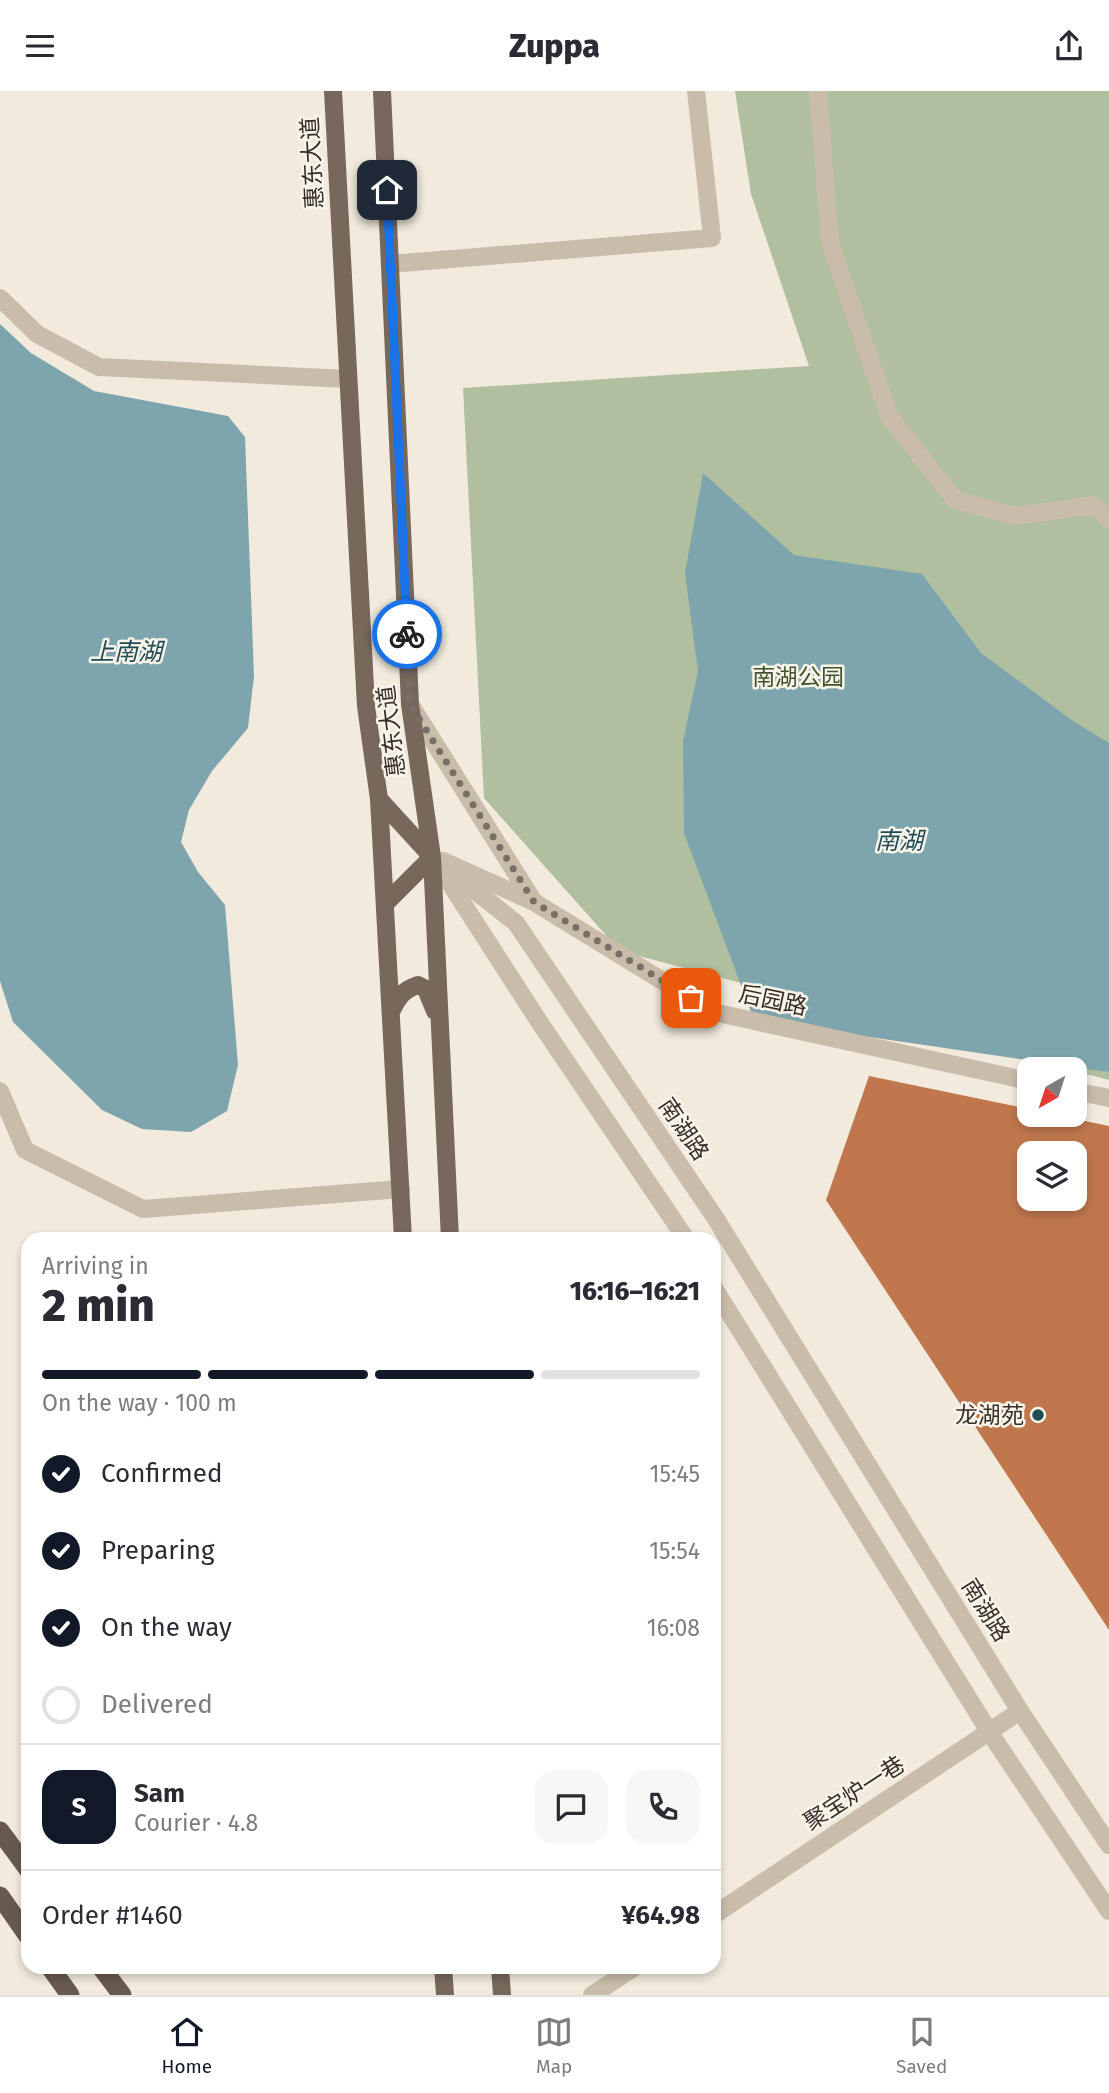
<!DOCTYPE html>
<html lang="en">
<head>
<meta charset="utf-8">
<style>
  body { margin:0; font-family:"Fira Sans","Noto Sans SC",sans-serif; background:#f7f7f7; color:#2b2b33; height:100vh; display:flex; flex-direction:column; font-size:26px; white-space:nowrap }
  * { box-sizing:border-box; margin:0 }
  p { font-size:23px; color:#7c7c81 }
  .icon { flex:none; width:38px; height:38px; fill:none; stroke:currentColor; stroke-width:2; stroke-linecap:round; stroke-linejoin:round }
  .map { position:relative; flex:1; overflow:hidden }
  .details { position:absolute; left:21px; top:1141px; width:700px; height:742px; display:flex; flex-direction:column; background:#fff; border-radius:21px; box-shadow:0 4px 10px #0003 }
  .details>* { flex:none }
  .needle { width:46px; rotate:219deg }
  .tools { position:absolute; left:1017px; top:966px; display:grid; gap:14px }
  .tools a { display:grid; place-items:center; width:70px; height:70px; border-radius:14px; background:#fff; box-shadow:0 4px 10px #0003; font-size:35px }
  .pin { position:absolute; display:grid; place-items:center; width:60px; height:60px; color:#fff; margin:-30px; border-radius:14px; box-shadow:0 4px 10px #0006 }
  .courier { position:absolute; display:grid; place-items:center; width:70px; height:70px; margin:-35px; border:5px solid #1a73e8; border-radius:50%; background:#fff; color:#222; box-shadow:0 2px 9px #0007 }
  .overview em { font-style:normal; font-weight:800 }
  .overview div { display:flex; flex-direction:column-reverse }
  .overview { display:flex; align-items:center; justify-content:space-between; height:119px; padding:0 21px }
  h1 { font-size:46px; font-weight:800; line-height:52px }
  .bar { display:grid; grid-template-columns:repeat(4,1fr); gap:10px 7px; align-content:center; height:84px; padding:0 21px }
  .bar i { height:9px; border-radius:5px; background:#e1e1e2 }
  .bar .current { background:#111827 }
  .bar p { grid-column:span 4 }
  .line { display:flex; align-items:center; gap:18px; padding:0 21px; border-top:2px solid #e1e1e2 }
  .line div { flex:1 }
  .round { display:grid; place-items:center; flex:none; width:74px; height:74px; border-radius:21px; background:#f7f7f7 }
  ol { padding:0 21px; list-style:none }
  li { display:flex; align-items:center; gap:21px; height:77px }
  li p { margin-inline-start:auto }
  li .icon { padding:7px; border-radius:50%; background:#111827; color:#fff; stroke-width:4 }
  li:last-child { color:#7c7c81 }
  li i { width:38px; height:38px; border:4px solid #e1e1e2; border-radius:50% }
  header { display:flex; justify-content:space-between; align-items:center; height:91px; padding:0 21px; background:#fff; font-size:32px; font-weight:800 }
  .tabs { display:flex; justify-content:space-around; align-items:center; height:98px; border-top:2px solid #e1e1e2; background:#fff; font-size:19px; color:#7c7c81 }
  .tabs a { display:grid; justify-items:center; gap:4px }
  .tabs .current { color:#111827 }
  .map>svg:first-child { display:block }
</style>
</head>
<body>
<header><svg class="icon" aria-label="menu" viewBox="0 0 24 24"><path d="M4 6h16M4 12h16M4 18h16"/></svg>Zuppa<svg class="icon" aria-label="share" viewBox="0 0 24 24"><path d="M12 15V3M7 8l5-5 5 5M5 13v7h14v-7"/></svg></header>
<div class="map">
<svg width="1109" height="1904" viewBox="0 0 1109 1904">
  <rect width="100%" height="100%" fill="#f1eadd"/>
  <path fill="#b0bf9e" d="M735,0H1109V989L620,860L484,707L463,297L809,275L751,103Z"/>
  <path fill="#7ea5ad" d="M0,233L31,262L94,300L228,325L245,346L254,585L248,637L212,680L189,719L181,751L198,781L225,814L238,974L227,1020L191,1041L142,1038L102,1019L13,931L0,890Z
    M703,382L794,464L922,483L981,562L1073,630L1109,652V981L754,929L684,742L683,650L698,580L685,482Z"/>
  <path fill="#c0774d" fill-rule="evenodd" d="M869,985L1029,1018V1024H1056L1109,1035V1539L826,1109ZM1029,1062H1074V1108H1029Z"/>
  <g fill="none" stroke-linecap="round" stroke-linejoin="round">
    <path stroke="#c9bcaa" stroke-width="18" d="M818,0L830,151L889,325L955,409L1015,425L1094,414L1109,428
      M390,173L712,147L696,0"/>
    <path stroke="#c9bcaa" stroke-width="18" d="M0,207L37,243L99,276L348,288
      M410,613L534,811
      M443,770L534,811L713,921L1029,990
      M0,1000L25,1059L143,1118L401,1098
      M1074,1000L1109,1007
      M714,1824L1020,1620
      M592,1904L635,1876"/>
    <path stroke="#c9bcaa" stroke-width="18" d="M432,766L516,832L716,1128L1020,1620L1109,1754
      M442,780L538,929L686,1148
      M714,1197L990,1642L1109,1820"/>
    <path stroke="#77685b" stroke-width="18" d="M333,0L366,615L379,708L403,1148
      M382,0L410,613L432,766L450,1148
      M379,708L432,766
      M385,813L432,766
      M391,921C398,906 403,899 418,894L426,898L435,920
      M443,1876L445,1904
      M500,1876L502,1904"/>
    <path stroke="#67594e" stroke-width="19" d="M0,1740L28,1778
      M0,1805L28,1845
      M50,1876L70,1904
      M101,1876L122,1904"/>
  </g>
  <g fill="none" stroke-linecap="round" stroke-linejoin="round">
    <path stroke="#777068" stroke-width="7" stroke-dasharray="0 12.6" d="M407,543L410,613L534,811L691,907"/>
    <path stroke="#1a73e8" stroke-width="9" d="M387,99L407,543"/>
  </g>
  <circle fill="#204c56" stroke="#f9f4e9" stroke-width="2.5" cx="1038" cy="1324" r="7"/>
  <g text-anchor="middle" stroke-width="5" stroke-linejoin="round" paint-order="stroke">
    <g font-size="23" fill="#362f29" stroke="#f9f4e9">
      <text transform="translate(312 72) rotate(-93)" y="8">惠东大道</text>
      <text transform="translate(391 640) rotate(-97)" y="8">惠东大道</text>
      <text transform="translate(773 909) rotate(12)" y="8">后园路</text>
      <text transform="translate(684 1038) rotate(56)" y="8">南湖路</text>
      <text transform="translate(986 1519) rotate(58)" y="8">南湖路</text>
      <text transform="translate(854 1702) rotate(-33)" y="8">聚宝炉一巷</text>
    </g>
    <g font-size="23" fill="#41532e" stroke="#f9f4e9">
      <text x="798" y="594">南湖公园</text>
    </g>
    <g font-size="23" fill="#362f29" stroke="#f9f4e9" text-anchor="end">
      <text x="1024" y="1332">龙湖苑</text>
    </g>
    <g font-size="24" font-style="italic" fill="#204c56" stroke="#f9f4e9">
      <text x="126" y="569">上南湖</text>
      <text x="899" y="758">南湖</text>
    </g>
  </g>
</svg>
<div class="tools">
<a><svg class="needle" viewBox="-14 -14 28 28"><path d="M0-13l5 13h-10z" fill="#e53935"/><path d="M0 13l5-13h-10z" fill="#7c7c81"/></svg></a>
<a><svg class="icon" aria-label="layers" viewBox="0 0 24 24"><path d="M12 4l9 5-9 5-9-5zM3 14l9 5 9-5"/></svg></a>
</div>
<div class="pin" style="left:691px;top:907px;background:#ea580c"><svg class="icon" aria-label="bag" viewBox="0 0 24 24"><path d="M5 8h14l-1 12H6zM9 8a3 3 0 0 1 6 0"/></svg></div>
<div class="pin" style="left:387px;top:99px;background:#1f2937"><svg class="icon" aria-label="home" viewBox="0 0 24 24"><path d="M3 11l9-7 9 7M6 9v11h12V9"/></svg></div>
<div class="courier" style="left:407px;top:543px"><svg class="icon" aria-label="bike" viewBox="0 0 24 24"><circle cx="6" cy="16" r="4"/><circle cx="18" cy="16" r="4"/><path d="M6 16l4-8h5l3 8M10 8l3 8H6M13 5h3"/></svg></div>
<section class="details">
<div class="overview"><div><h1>2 min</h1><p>Arriving in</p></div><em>16:16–16:21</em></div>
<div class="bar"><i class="current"></i><i class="current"></i><i class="current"></i><i></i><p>On the way · 100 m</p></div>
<ol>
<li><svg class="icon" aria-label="check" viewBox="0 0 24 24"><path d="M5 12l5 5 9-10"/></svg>Confirmed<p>15:45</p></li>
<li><svg class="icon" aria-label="check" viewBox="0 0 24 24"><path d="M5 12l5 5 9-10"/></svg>Preparing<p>15:54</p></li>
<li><svg class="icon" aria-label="check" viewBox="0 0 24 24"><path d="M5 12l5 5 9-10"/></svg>On the way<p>16:08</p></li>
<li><i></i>Delivered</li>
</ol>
<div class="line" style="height:126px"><b class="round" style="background:#111827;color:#fff">S</b><div><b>Sam</b><p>Courier · 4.8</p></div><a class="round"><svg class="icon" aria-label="chat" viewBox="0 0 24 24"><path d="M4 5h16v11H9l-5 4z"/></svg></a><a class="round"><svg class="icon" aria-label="phone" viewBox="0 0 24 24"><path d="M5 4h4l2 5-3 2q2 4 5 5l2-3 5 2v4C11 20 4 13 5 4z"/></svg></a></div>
<div class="line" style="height:91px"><div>Order #1460</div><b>¥64.98</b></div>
</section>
</div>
<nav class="tabs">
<a class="current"><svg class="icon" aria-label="home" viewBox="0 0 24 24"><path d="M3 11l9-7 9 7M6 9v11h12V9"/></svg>Home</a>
<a><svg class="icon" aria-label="map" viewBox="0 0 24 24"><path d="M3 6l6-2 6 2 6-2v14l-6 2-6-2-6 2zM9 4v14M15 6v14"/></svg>Map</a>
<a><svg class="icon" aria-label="saved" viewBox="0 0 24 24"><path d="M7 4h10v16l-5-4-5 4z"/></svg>Saved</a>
</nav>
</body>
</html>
